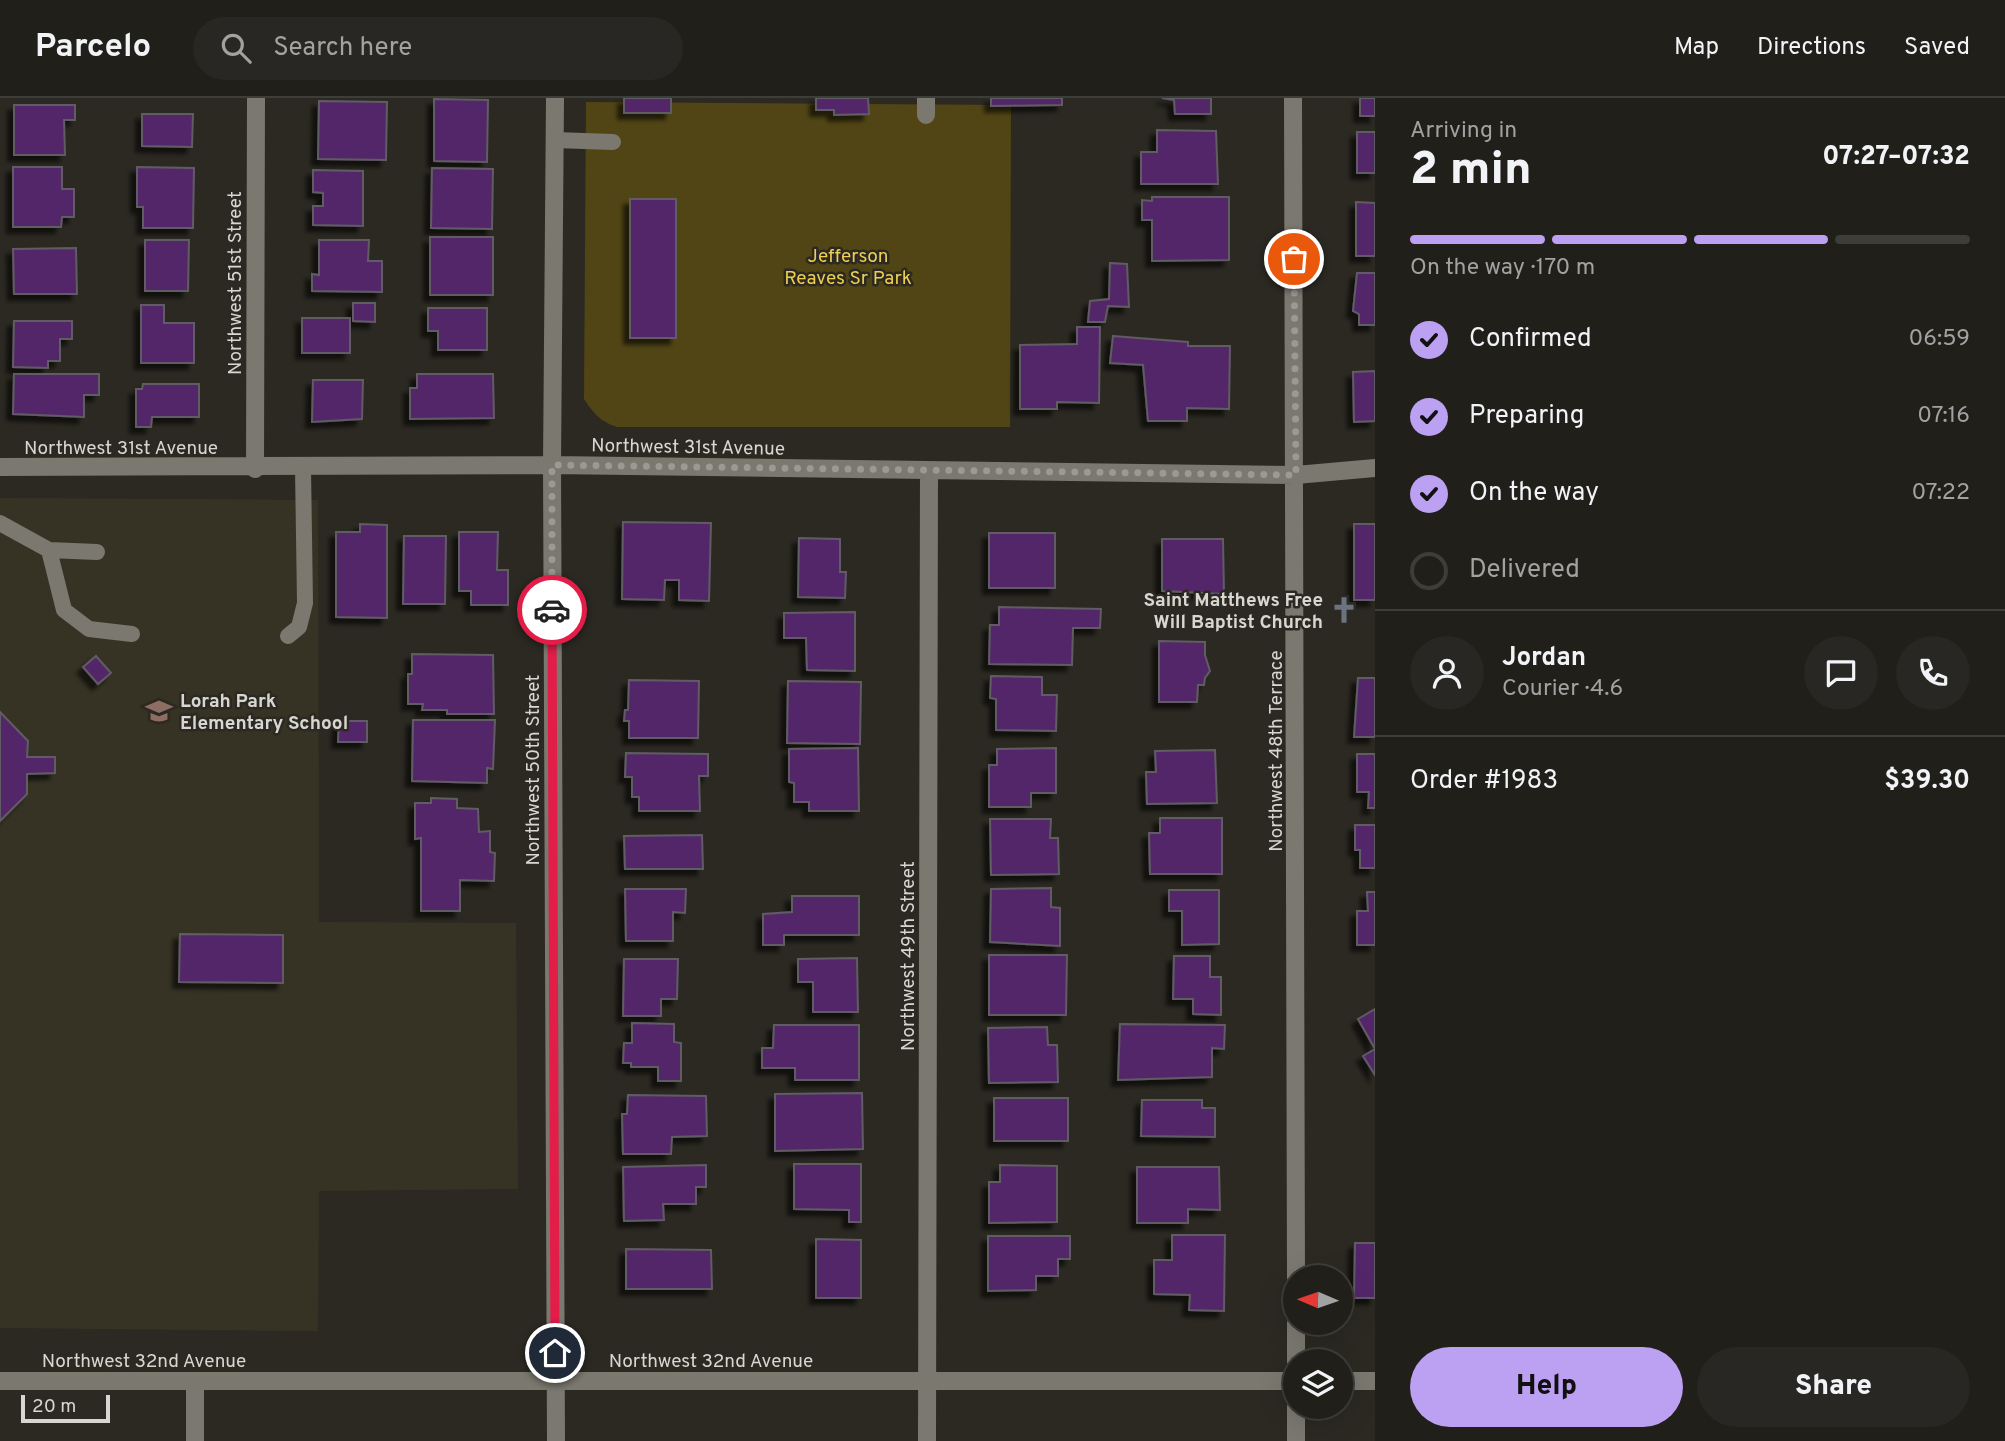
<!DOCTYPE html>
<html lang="en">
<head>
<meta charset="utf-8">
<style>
  body { margin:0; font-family:Overpass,sans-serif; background:#282723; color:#f1f3f6; height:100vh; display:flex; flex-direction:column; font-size:26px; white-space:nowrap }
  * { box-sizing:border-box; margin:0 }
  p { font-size:23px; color:#a2a2a2 }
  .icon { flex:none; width:38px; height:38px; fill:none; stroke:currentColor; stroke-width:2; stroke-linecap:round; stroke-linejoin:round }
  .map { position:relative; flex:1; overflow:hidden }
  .sheet { display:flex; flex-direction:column; background:#201f1a; width:630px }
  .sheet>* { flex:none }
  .needle { width:46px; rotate:272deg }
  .buttons { position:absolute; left:1283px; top:1167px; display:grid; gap:14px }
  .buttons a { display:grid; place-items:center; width:70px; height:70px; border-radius:50%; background:#201f1a; box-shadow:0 7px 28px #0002,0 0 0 2px #3d3d39; font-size:35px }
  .scale { position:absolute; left:21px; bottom:18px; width:89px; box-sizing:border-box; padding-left:7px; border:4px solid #d8d6d1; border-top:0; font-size:19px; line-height:24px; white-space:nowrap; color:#d8d6d1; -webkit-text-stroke:5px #2b2922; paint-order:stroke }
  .pin { position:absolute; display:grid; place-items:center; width:60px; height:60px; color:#fff; margin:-30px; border:4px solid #fff; border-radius:50%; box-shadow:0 2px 7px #0007 }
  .courier { position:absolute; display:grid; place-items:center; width:70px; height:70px; margin:-35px; border:5px solid #e11d48; border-radius:50%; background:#fff; color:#222; box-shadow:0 2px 9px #0007 }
  .summary em { font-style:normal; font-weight:800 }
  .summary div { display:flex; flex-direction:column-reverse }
  .summary { display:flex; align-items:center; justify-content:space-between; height:119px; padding:0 35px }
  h1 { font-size:46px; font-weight:800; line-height:52px }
  .bar { display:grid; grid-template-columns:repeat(4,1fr); gap:10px 7px; align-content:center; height:84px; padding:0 35px }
  .bar i { height:9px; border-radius:5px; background:#3d3d39 }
  .bar .selected { background:#bca0f2 }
  .bar p { grid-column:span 4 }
  .line { display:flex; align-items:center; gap:18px; padding:0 35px; border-top:2px solid #3d3d39 }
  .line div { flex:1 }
  .round { display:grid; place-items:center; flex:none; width:74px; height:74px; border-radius:37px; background:#282723 }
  ol { padding:0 35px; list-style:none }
  li { display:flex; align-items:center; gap:21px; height:77px }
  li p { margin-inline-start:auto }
  li .icon { padding:7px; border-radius:50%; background:#bca0f2; color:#111; stroke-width:4 }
  li:last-child { color:#a2a2a2 }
  li i { width:38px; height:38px; border:4px solid #3d3d39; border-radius:50% }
  .cta { display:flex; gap:14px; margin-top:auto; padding:14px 35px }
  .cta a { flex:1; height:80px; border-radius:42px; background:#bca0f2; color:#111; font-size:28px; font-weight:800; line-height:80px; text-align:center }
  .cta a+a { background:#282723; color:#f1f3f6 }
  header { display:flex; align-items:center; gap:42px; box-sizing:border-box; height:98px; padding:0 35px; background:#201f1a; border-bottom:2px solid #3d3d39 }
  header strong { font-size:33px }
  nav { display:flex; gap:38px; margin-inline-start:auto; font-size:24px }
  .search { width:490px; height:63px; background:#282723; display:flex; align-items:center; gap:18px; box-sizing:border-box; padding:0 24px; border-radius:38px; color:#a2a2a2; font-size:26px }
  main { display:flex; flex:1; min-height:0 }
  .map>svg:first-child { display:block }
</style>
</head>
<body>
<header>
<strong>Parcelo</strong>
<div class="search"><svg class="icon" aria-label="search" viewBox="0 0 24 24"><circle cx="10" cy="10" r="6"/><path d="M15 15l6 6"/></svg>Search here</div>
<nav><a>Map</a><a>Directions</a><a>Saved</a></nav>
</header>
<main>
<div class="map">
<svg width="1375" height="1343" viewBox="0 0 1375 1343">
  <defs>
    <filter id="shadow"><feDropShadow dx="-6" dy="6" stdDeviation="2" flood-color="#0009"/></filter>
  </defs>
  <rect width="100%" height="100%" fill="#2b2922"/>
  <path fill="#363325" d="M0,400L318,402L319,824L516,825L518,1091L319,1093L318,1233L0,1230Z"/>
  <path fill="#514515" d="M586,4L1011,7L1010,329H617C601,324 593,315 584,301Z"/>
  <path fill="#53286a" stroke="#605b63" stroke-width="2" filter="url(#shadow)" d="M624,0H671V15H624Z
    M816,0H868L869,16L834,17V12H816Z
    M991,0H1062V7L991,8Z
    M1162,0H1211V16H1175L1174,2Z
    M1360,0H1375V18H1360Z
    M434,1L488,2L487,64L434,63Z
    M319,3L387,4L386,62L318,61Z
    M14,7H75V22H64L65,57H14Z
    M142,16H193L192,49L142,48Z
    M1157,32L1216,33L1218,86H1141V54H1157Z
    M1357,34H1375V75H1357Z
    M13,69H62V91H74V119H62L61,129H13Z
    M137,69L194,70L193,130H143V109H137Z
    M432,70L493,71L492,131L431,130Z
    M313,72L363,73V128L313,127V108H323V95L313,94Z
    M1152,99H1229V162L1152,163V122H1142V102L1152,103Z
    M630,101H676V240H630Z
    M1356,104L1375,105V158H1356Z
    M430,139H493V197H430Z
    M145,142H189L188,193H145Z
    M319,142H369L368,163H382V194L312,193V176L319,177Z
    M76,150L77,196H14L13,151Z
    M1110,165L1127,166L1129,209L1108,208L1105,224H1088L1090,203L1109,201Z
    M1357,175H1375V227H1359V216L1353,213Z
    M353,205H375V224L353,223Z
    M141,207H164V225H194V265H141Z
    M428,210H487V252H438V233H428Z
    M302,220H350V255H302Z
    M14,223H72V241H60V263H48V270L13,269Z
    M1077,229H1100L1099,305L1057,304V311H1020V247L1077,246Z
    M1113,238L1188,244V248H1230L1229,311L1187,310V323H1148L1143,267L1110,265Z
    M1375,273V323L1354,324L1353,274Z
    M14,276H99V297H84V319L13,316Z
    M417,276H493L494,320L410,321V290H417Z
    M313,282H363L362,321L312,324Z
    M143,286H199V319H152L151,329H136V291H142Z
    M623,424L711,425L709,503L679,502V482H665L664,502L622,501Z
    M360,426L387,427V520L336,519V434H360Z
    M1354,426H1375V502H1354Z
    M459,434H498L497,472H508V507H471V493H459Z
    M989,435H1055V490H989Z
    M404,438H446L445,506H403Z
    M799,440L840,441V474H846L845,500L798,499Z
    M1162,441H1223L1224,496L1162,493Z
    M999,509L1101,511L1100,530H1073L1072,567L989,566L990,527H999Z
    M855,514V573L807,572L806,540H784V515Z
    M1159,543L1205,544V557L1210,573L1205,580L1204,587H1198L1197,604H1159Z
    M412,556L493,557L494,616H447V612H422L423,606H408V576H412Z
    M96,558L111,575L98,586L83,569Z
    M991,578L1042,579V597H1057L1056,633L996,632V601L990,600Z
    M1358,580H1375V639H1354Z
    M629,582L699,583L698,640H629V623H624L625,612H628Z
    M788,583L861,584L860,646L787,645Z
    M0,614L28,643L27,659H55V675L27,676V696L0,723Z
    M413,622H495L493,671L487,670V685L412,683Z
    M339,623H367V644H338Z
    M858,650L859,713H809V704H794V685L789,684V651Z
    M1056,650V695H1031V709H989V667H997V651Z
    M1215,652L1217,705L1147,706L1146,674H1156L1155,653Z
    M626,655L708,656V678H699L700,713H639V699H632V679H625Z
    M1357,656H1375V710H1368L1369,694H1357Z
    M431,700L457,701V710L478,711L479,734L490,733V754L495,755L494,783L460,782V813H421V740L415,741V705H431Z
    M1160,720H1222V776H1150L1149,735H1160Z
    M990,721H1051L1050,740H1058L1059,776L991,777Z
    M1355,727H1375V770H1360V752H1355Z
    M702,737L703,771H625L624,738Z
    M1051,790V809L1060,810V848L990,844L991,791Z
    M625,791H686L685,815L673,814V843H626Z
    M1169,792H1219V846L1182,847V813H1169Z
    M1367,794H1375V847H1357V813H1368Z
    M792,798H859V837H784V847H763V816L792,814Z
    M180,836L283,837V885L179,884Z
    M989,857H1067L1066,917H989Z
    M1174,858H1210V879H1221V917L1193,916V901H1173Z
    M857,860L858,914H813V884H798V861Z
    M624,861H678L677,901H661V918H623Z
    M1375,911V977L1363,958L1375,951L1358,921Z
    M632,925L674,926V944L681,945V983H658V969H631V965H623L624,945H632Z
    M1120,926L1225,927L1224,951L1212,950V979L1118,982Z
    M774,927H859V982H795V970H762V950H773Z
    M1047,929L1048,947H1057L1058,984L989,985L988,930Z
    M862,995L863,1051L775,1053V996Z
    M628,997L706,998L707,1038L672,1039L671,1056H623L622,1016H627Z
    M994,1000H1068V1043H994Z
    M1142,1002H1202V1010H1215V1039L1141,1038Z
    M794,1066H861V1124H849V1112L794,1111Z
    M706,1067V1089H696V1106H663L664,1122L624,1123L623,1069Z
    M1000,1067L1057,1068V1124L989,1125V1084H1000Z
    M1137,1069H1219L1220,1112L1188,1111V1125H1137Z
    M1172,1137H1225L1224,1213L1189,1212L1190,1197L1154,1196V1162H1172Z
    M988,1138H1070V1161H1058V1178H1036V1192L988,1193Z
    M816,1141L861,1142V1200H816Z
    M1355,1145H1375V1200H1354Z
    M626,1151L711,1152L712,1191H626Z"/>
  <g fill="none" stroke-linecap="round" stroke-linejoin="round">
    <path stroke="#7a786f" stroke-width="16" d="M555,42L613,44
      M0,425L49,452L97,454
      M49,452L64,512L89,531L132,536
      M288,538L299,529L305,505L303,370"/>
    <path stroke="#7a786f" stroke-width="18" d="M555,0L552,367L556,1343
      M1293,0L1296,1180
      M926,17V0
      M0,369L552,367L1296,377L1375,370
      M255,371L256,0
      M1296,1225V1264
      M195,1343V1283
      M927,1343L929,373
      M1296,1343V1309"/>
    <path stroke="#7a786f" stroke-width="18" d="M0,1283H1295
      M1340,1283H1375"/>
  </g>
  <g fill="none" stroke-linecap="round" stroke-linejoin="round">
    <path stroke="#9b9994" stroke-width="7" stroke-dasharray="0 12.6" d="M552,512V367L1296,377L1294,161"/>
    <path stroke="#e11d48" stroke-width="9" d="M552,512L555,1255"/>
  </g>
  <defs>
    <symbol id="church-bare" viewBox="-9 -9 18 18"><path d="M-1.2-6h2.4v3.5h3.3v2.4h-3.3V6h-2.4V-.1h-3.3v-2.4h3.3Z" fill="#6b7280" stroke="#2b2922" stroke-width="2.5" paint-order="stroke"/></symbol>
    <symbol id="school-bare" viewBox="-9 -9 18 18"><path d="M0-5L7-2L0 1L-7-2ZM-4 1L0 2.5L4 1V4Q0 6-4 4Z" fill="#8d6e63" stroke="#2b2922" stroke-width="2.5" paint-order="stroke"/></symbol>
  </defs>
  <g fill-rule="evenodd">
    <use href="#church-bare" x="1325" y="493" width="38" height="38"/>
    <use href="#school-bare" x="140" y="594" width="38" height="38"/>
  </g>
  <g text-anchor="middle" stroke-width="5" stroke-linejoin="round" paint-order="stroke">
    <g font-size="19" fill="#eecf50" stroke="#2b2922">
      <text x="848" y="164">Jefferson<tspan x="848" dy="22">Reaves Sr Park</tspan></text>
    </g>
    <g font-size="19" fill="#d8d6d1" stroke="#2b2922">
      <text transform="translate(234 185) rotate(-90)" y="7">Northwest 51st Street</text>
      <text transform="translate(688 348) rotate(1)" y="7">Northwest 31st Avenue</text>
      <text x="121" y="356">Northwest 31st Avenue</text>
      <text transform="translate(1275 653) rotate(-90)" y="7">Northwest 48th Terrace</text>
      <text transform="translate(532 672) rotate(-90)" y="7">Northwest 50th Street</text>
      <text transform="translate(907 858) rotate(-90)" y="7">Northwest 49th Street</text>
      <text x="144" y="1269">Northwest 32nd Avenue</text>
      <text x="711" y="1269">Northwest 32nd Avenue</text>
    </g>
    <g font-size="19" font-weight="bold" fill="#d8d6d1" stroke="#2b2922" text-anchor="end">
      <text x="1323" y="508">Saint Matthews Free<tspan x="1323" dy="22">Will Baptist Church</tspan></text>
      <text x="180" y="609" text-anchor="start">Lorah Park<tspan x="180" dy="22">Elementary School</tspan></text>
    </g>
  </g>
</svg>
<div class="buttons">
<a><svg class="needle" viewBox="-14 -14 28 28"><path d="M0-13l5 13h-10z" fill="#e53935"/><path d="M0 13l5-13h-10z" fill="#a2a2a2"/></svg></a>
<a><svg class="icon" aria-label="layers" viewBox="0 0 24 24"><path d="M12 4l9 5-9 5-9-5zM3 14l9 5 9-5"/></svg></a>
</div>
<div class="scale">20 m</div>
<div class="pin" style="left:1294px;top:161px;background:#ea580c"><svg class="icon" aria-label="bag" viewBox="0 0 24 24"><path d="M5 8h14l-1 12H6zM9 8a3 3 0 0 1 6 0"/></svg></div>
<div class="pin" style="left:555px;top:1255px;background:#1f2937"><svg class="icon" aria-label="home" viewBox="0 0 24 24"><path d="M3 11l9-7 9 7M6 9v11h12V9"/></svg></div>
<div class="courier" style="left:552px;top:512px"><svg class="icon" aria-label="car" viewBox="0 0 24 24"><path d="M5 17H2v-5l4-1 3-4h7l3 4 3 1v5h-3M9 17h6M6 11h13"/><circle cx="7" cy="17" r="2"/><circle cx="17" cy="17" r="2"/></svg></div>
</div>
<section class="sheet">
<div class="summary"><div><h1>2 min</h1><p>Arriving in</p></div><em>07:27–07:32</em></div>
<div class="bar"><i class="selected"></i><i class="selected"></i><i class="selected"></i><i></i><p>On the way · 170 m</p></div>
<ol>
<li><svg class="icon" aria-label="check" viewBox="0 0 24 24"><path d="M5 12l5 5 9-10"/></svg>Confirmed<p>06:59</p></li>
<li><svg class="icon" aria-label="check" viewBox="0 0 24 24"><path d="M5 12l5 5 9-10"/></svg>Preparing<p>07:16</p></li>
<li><svg class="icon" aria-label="check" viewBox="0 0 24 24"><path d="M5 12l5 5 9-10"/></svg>On the way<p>07:22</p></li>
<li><i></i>Delivered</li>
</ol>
<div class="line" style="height:126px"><a class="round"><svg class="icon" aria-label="person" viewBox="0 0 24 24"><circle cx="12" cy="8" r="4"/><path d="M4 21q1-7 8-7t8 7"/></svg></a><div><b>Jordan</b><p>Courier · 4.6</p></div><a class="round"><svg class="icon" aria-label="chat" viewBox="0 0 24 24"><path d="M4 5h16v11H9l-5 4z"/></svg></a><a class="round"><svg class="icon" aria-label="phone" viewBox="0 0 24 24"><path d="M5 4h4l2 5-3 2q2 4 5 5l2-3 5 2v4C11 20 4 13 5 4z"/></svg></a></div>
<div class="line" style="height:91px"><div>Order #1983</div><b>$39.30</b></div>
<div class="cta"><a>Help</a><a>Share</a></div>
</section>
</main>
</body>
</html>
